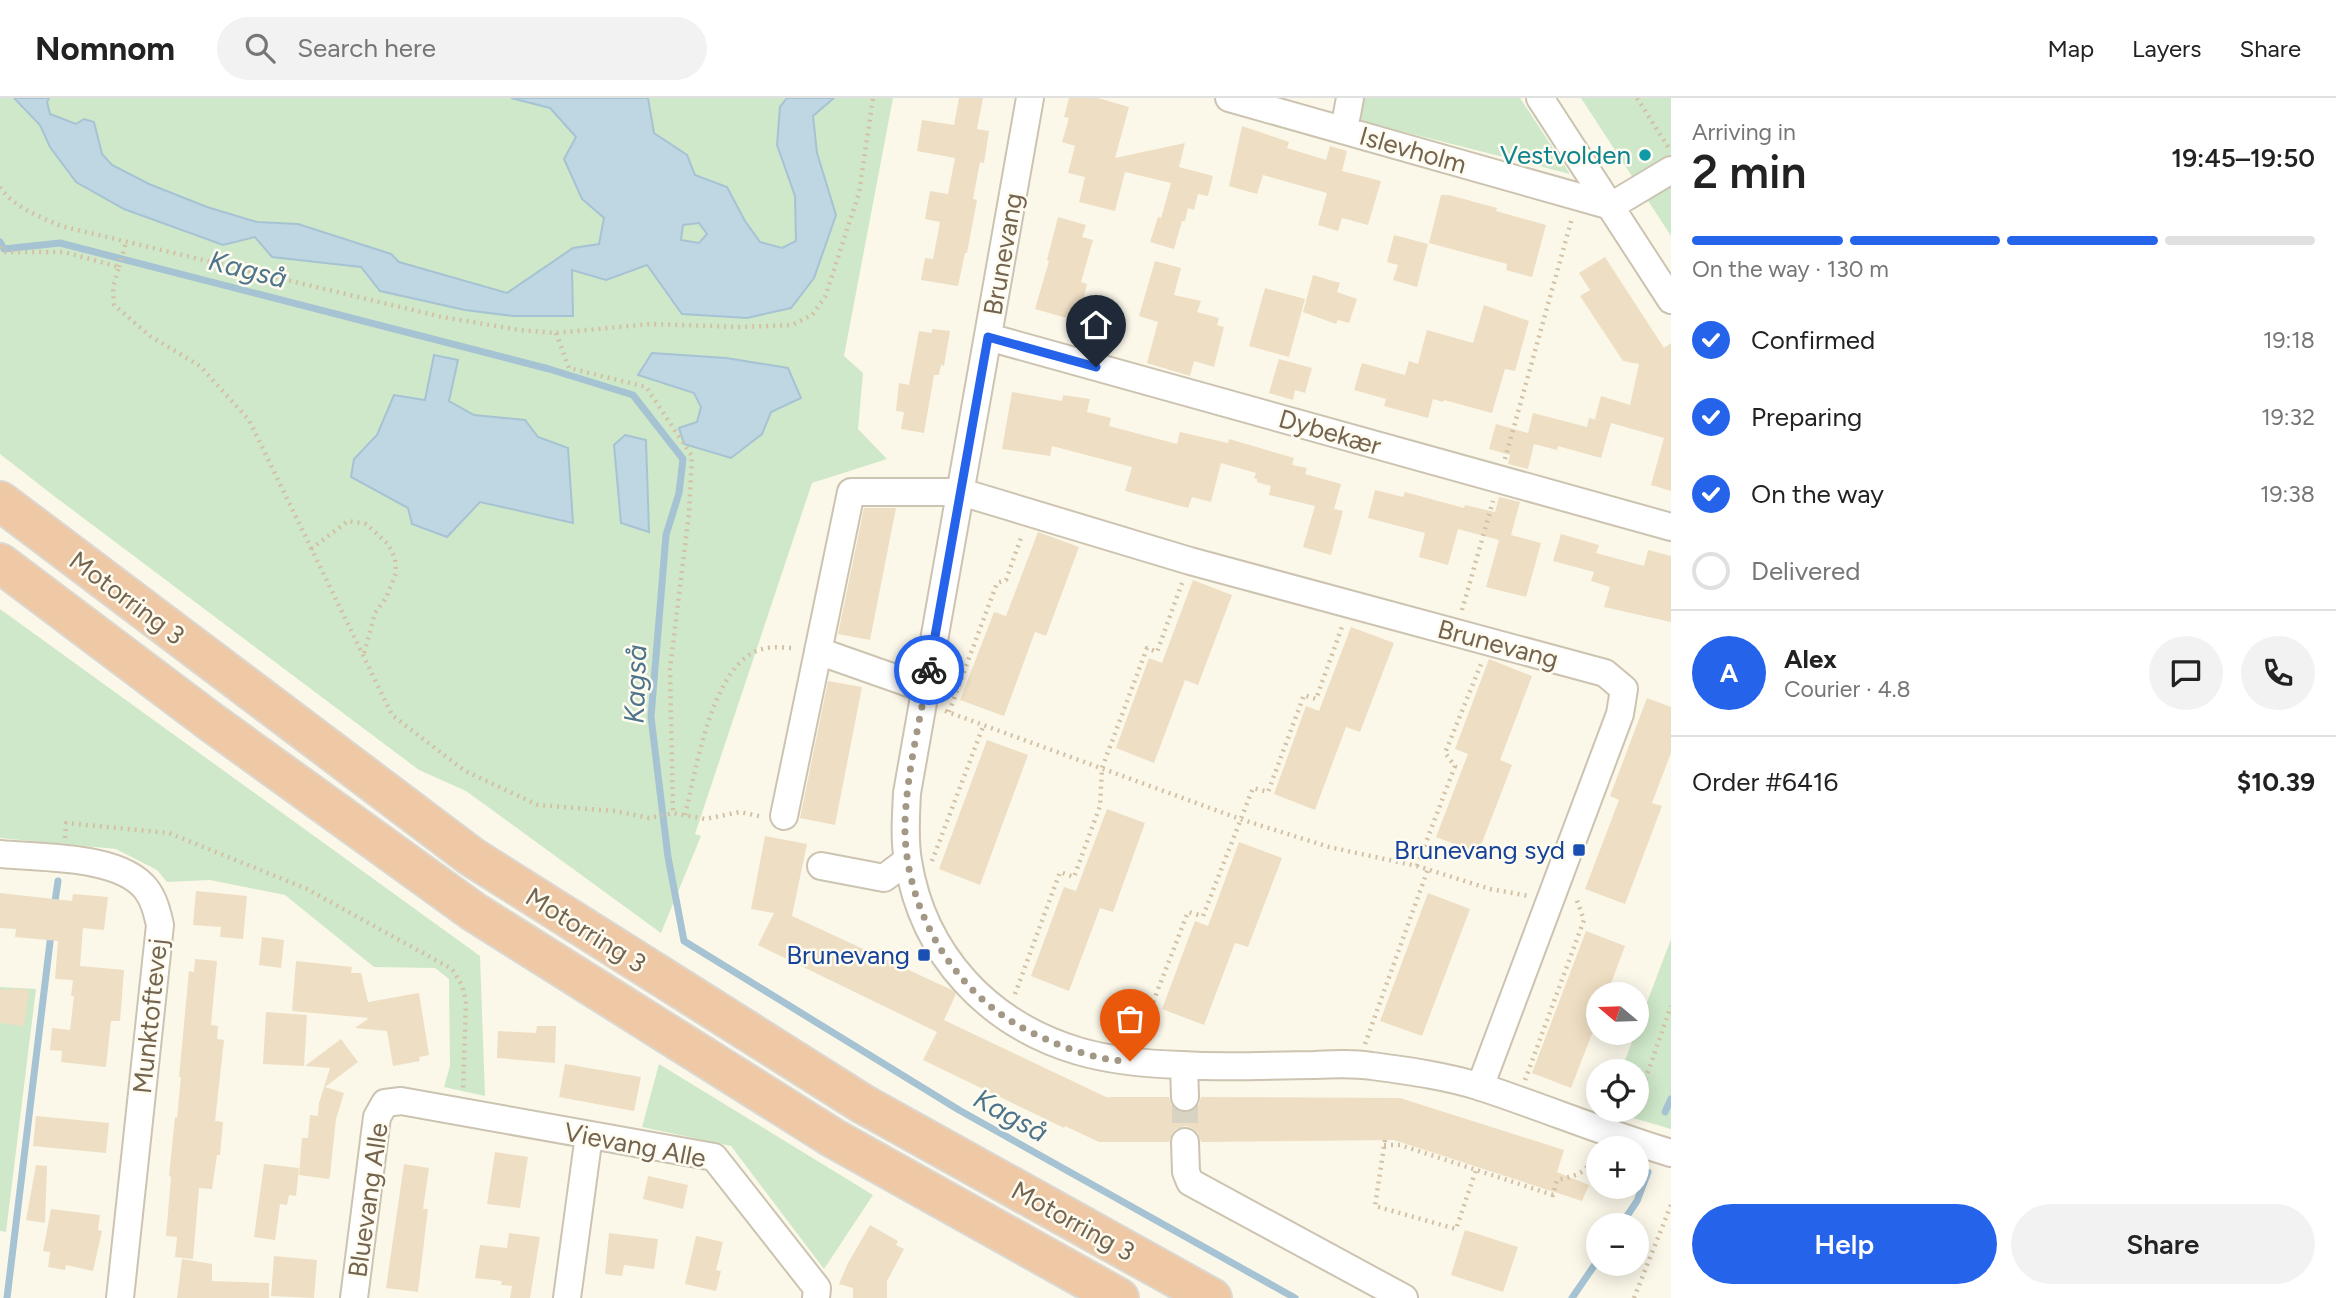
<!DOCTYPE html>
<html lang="en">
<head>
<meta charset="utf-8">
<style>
  body { margin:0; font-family:Figtree,sans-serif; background:#f2f2f2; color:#222; height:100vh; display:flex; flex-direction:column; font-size:26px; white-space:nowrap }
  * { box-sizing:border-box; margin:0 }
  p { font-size:23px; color:#767676 }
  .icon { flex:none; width:38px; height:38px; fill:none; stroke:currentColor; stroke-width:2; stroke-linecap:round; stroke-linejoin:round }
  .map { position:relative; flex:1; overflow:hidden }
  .drawer { display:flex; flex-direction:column; background:#fff; width:665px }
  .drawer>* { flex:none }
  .needle { width:46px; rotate:289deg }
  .controls { position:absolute; left:1586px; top:884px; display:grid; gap:14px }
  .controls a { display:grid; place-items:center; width:63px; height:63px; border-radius:50%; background:#fff; box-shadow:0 4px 18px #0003; font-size:35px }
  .pin { position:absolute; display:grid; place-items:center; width:60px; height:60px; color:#fff; margin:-72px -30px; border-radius:50% 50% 50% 0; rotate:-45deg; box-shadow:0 0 7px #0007 }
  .pin .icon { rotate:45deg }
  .courier { position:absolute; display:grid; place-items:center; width:70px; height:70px; margin:-35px; border:5px solid #2563eb; border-radius:50%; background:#fff; color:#222; box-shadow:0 2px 9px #0007 }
  .headline em { font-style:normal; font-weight:600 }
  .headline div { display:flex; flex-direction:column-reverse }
  .headline { display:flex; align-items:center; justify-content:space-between; height:119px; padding:0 21px }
  h1 { font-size:46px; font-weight:600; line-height:52px }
  .bar { display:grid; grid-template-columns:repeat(4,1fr); gap:10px 7px; align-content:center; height:84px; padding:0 21px }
  .bar i { height:9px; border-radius:5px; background:#e0e0e0 }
  .bar .on { background:#2563eb }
  .bar p { grid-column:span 4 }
  .line { display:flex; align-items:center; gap:18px; padding:0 21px; border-top:2px solid #e0e0e0 }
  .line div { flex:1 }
  .round { display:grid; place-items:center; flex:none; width:74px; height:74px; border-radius:37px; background:#f2f2f2 }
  ol { padding:0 21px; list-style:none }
  li { display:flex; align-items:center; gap:21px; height:77px }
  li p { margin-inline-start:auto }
  li .icon { padding:7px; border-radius:50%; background:#2563eb; color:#fff; stroke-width:4 }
  li:last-child { color:#767676 }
  li i { width:38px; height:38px; border:4px solid #e0e0e0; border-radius:50% }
  .action { display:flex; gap:14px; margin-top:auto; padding:14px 21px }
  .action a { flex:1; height:80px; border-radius:42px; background:#2563eb; color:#fff; font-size:28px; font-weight:600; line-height:80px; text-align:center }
  .action a+a { background:#f2f2f2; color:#222 }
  header { display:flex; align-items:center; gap:42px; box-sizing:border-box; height:98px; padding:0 35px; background:#fff; border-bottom:2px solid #e0e0e0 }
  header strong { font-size:33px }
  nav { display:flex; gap:38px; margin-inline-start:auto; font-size:24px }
  .search { width:490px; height:63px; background:#f2f2f2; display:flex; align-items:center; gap:18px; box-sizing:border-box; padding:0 24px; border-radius:38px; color:#767676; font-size:26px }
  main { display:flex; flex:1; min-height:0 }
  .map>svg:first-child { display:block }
</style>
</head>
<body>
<header>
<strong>Nomnom</strong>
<div class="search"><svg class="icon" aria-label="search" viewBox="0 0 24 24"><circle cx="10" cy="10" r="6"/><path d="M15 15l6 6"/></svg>Search here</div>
<nav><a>Map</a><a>Layers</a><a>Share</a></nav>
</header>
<main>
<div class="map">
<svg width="1671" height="1200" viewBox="0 0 1671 1200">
  <rect width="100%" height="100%" fill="#fbf8ea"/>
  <path fill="#cfe8c9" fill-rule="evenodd" d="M0,0H27L100,97L124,111L223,147L255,139L272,159L361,169L380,193L465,212L513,218L573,204L571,172L621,153L814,180L836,117L817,55L813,18L834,0H893L844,258L863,275L858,331L887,361L812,385L695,736L701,738L661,835L466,693L419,672L54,398L0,356ZM458,262L449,303L474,317L524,322L537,339L567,350L573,425L480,404L459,427L408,411L351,379L354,361L377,337L425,303Z
    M40,0H543L577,39L604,120L599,146L573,150L507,195L399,164L391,156L298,126L257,124L207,109L149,86L112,67L50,16Z
    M647,0H787L780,9L786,72L795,98L796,143L782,150L760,144L715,84L695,77L639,25Z
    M1356,0H1520L1570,76L1353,21Z
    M1581,0H1671V138Z
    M699,125L707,136L699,145L681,142L683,127Z
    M0,511L480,858L485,998L444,989L450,968L449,881L435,870L374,869L285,797L210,782L167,784L157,772L116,751L0,740Z
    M1671,841V1031L1606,1012H1636V973H1621Z
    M0,889L36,891L6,1134L0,1133Z
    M659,966L873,1097L824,1171L731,1048L642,1029Z"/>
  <path fill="#bfd6e3" stroke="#a6c3d4" stroke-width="2" fill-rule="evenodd" d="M14,0H49L47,4L50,16L76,26L84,21L94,24L102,56L112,67L149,86L207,109L257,124L298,126L391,156L399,164L507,195L573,150L599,146L604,120L582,101L564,61L576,39L550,10L511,0H648L654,35L687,57L695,77L727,89L745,123L760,144L782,150L796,143L795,98L777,47L780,9L787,0H834L813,18L817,55L836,117L814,180L791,210L747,220L682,216L647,167L606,182L572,172L573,218H513L465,212L380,193L361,169L272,159L255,139L223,147L124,111L76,84L50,49L40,27ZM699,125L707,136L699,145L681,142L683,127Z
    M652,255L726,260L788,270L801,300L771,314L762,336L731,360L684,346L679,330L697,324L701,309L694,295L638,277Z
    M434,257L458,262L449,303L474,317L525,322L538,339L568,350L573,425L480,404L447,439L412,426L408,410L351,379L354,361L377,337L394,297L425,302Z
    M625,337L646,342L649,434L621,425L614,347Z"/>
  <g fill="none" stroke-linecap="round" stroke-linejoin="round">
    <path stroke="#a6c3d4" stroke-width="7" d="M0,144L4,151L60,145L549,271L633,297L683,361L679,395L666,437L651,619L668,759L684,843L959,1012L1295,1200
      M54,810L58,783
      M1665,1014L1671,1001
      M1621,1127L1637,1103L1648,1074
      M7,1200L51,836
      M1572,1200L1598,1162"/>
  </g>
  <path fill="#eedec3" d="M959,0H983L977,31L989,33L984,65L980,64L973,101L977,102L967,155H965L958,188L921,182L925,160L933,161L940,124L925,121L930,93L948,96L955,60L917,53L922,22L954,27Z
    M1069,0H1098L1129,9L1115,60L1185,45L1179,69L1213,78L1208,98L1198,96L1194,112L1188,110L1185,123H1182L1174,151L1150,144L1158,119L1161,120L1171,85L1125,74L1115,113L1079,104L1085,79L1068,75L1075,48L1062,44L1069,20L1064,19Z
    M1242,28L1289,44L1287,50L1326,62L1330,48L1347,53L1342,73L1381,83L1368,127L1342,120L1338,133L1318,127L1327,95L1263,77L1257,96L1229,88Z
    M1441,97H1449L1497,110L1496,113L1546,127L1532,179L1506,172L1507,166L1429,145Z
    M1058,119L1086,127L1082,139L1093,142L1081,184L1087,186L1082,206L1075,204L1070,221L1035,211L1049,163L1047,162Z
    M1394,137L1428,146L1417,189L1393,182L1398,167L1387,164Z
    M1605,159L1664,250L1671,245V393L1651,387L1664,340L1611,325L1601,360L1558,348L1557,352L1534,346L1528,371L1508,366L1510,357L1489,351L1496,326L1528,335L1533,315L1587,329L1589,320L1603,323L1595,321L1601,298L1630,307L1639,266L1623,263L1580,198L1590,192L1579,175Z
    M1155,163L1181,170L1174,197L1201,203L1197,214L1219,220L1217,227L1224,229L1214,269L1194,263L1190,278L1147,265L1158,224L1139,218Z
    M1313,177L1340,185L1337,194L1357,201L1349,225L1338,222L1336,226L1303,214Z
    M1265,190L1305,201L1289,259L1249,248Z
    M1484,207L1529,223L1515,273L1505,271L1492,315L1444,302L1443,304L1433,301L1428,320L1384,308L1386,301L1354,292L1362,265L1405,277L1409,263L1418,266L1427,232L1473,245Z
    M932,231L950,233L944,268L941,267L939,277H934L924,335L901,331L904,314L896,313L899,285L909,287L919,233L932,235Z
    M1279,261L1312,270L1305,295L1295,292L1293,302L1269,295Z
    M1012,294L1062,303L1063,297L1090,301L1087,314L1111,320L1109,328L1177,346L1180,334L1228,345L1229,341L1294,360L1292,367L1307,370L1305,376L1341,386L1334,411L1343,413L1331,457L1303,449L1315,408L1269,397L1271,388L1257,384V381L1254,380L1256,375L1221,365L1211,404L1192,399L1188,410L1125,393L1132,369L1052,348L1050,358L1002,351Z
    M1375,392L1403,399L1405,394L1464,410L1465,407L1495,414L1499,399L1520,404L1511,437L1541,445L1526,499L1486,489L1499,442L1458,431L1448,467L1419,459L1425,435L1368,420Z
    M864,410H896L870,542L838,536Z
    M1038,434L1079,449L1046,538L1035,534L1004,618L960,602L994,514L1006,518Z
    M1561,436L1599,447L1596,455L1644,468L1648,452L1671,458V524L1604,509L1610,489L1591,483L1594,474L1553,463Z
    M1193,482L1232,497L1198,587L1185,582L1154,665L1116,650L1149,560L1162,565Z
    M1351,529L1394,545L1360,634L1346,629L1315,712L1274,696L1306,608L1319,613Z
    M1489,561L1532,578L1500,662L1512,667L1478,755L1436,739L1468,656L1455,651Z
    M828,583L862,589L835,727L800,720Z
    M1647,600L1671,609V655L1652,705L1662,708L1625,806L1585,791L1619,702L1610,698Z
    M987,642L1028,657L980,787L939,771Z
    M1107,711L1145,725L1113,814L1100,810L1069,893L1031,878L1064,789L1076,793Z
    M765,738L807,746L792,818L952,892L956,896L944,922L1106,999H1169L1172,1008L1178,1013L1185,1015L1194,1012L1199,1006L1201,999L1400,1000L1564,1052L1557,1074L1589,1087L1582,1103L1394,1042L1201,1044L1198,1035L1192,1030L1185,1028L1176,1031L1172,1036L1169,1044H1099L1065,1028L1064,1030L923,962L937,934L758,847L774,815L751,811Z
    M1239,744L1282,760L1248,849L1235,845L1204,927L1162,911L1195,823L1208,828Z
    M196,793L247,798L243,841L220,839L221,829L193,827Z
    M0,795L72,803L73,796L108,799L104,832L83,830L80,868L124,872L120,923H111L106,969L61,964L62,953L50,952L52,930L70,932L74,898H71L73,882L55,881L58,843L15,839L16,831L0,830Z
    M1428,795L1470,811L1422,938L1380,923Z
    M1586,833L1625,848L1607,896H1598V920L1571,990L1532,975Z
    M262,839L284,842L281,870L259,867Z
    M195,861L217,863L211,927L218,928L217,941L224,942L215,1023L223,1024L220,1057H217L212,1091L199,1090L193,1161L175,1159L177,1139L166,1138L171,1079L169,1078L175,1019L177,1020L181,979H179L189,873L194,874Z
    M296,863L352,869L351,875H361L368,904L419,895L429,957L419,959L420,963L393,968L387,933L355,930L369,920L292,913Z
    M11,890L29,892L24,928L0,925V891L11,892Z
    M266,914L307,917L304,968L263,966Z
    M537,928H556L555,965L497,960L498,933L536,935Z
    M341,941L358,964L325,989L344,995L336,1021L330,1077L329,1081L299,1077L302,1040H308L310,1017L318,1018L319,1005L330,970L305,968Z
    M565,966L641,979L634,1013L559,999Z
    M36,1018L109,1025L106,1055L33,1048Z
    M495,1054L528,1059L520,1110L487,1106Z
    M264,1066L299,1070L296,1098L289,1097L287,1107L280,1106L275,1142L254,1139Z
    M404,1066L429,1070L423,1111H428L418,1194L386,1190Z
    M36,1067L47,1068L45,1125L26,1122Z
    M648,1078L688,1087L683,1111L643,1101Z
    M51,1111L100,1117L98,1132L102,1133L93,1173L66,1167L65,1172L48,1169L50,1154L43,1153Z
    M870,1127L898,1143L896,1147L904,1151L887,1183V1200H853V1190L839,1186L848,1165Z
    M1465,1132L1518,1149L1503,1194L1451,1177Z
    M509,1135L540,1139L530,1200H510L512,1188L501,1187L502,1183L475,1180L480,1147L507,1150Z
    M609,1135L658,1141L654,1171L624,1167L622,1178L605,1176Z
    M696,1138L723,1144L716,1172L721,1173L716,1193L685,1186Z
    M274,1158L317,1162L314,1200L271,1198Z
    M182,1161L212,1166V1183L269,1185V1200H177Z"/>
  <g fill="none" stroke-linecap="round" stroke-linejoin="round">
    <path stroke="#d9d3c3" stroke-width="26" stroke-dasharray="26 13" stroke-linecap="butt" d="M1185,999V1044"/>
    <defs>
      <path id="minor" d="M1030,0L907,695C906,717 904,741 908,763C923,857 988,926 1078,953C1112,963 1147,966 1182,967C1226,970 1271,967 1314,967C1334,966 1353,965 1372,968C1409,973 1446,978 1481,989C1545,1010 1607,1036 1671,1055
        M1229,0L1611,108L1671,72
        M1540,0L1671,202
        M1344,32L1350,0
        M988,239L1671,429
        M818,553L926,591
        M784,718L851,394H961L1190,463L1605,575L1624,591L1620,616L1480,989
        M0,756C40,760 120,757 146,791C154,801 157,814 160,827L120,1200
        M821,768L884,780L908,762
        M1184,968L1185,999
        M1185,1044L1186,1074L1190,1084L1404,1200
        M354,1200L377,1019L385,1005L401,1003L714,1059L817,1190L816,1200
        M567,1200L589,1037"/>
      <path id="highway" d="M0,403L472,759L863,1006L1212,1200
        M0,465L211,624L474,814L833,1040L1119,1200"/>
    </defs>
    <use href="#minor" stroke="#ccc3b0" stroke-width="30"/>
    <use href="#highway" stroke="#dbd7d1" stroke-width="42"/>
    <path stroke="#d3c1a6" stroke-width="4.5" stroke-dasharray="2 5" stroke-linecap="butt" d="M1637,0L1668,49
      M0,89C14,110 39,118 61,128L442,219L520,232L556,235L650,226L740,229L792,227L812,217L825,199L859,95L873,0
      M0,149L3,154H64L119,169L113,189L114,207L150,238L200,268L249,322L392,617L465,673L538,707L615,713L649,720L673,715L705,721L740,714L763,719
      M119,169L126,144
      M556,235L569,270L646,289L692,358L689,415L670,571L673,715
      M1505,361L1572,120
      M311,451L348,423L366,426L388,446L395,460L396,475L386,500L375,515L363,559
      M1462,512L1493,403
      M945,613L1240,721L1329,749L1417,768L1490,791L1529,798
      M949,614L997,485L1006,482L1022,437
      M685,717C696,673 712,564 762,551C771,548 785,550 794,550
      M65,740L66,725L169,735L307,791L452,871L462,887L466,903L463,993
      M932,763L984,626
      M1417,768L1455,668L1445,655L1481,566
      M1015,896L1060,774L1074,779L1100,708L1102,670L1147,550L1157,554L1182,485
      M1138,943L1188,814L1203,818L1253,690L1268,694L1304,597L1316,601L1343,526
      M1365,946L1428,771
      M1525,982L1584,822L1576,800
      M1636,1008L1671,908
      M1385,1042L1375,1108L1456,1131L1476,1072
      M1384,1047H1400L1553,1097L1557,1082C1578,1077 1587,1076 1595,1054
      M1634,1200L1671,1107"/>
    <use href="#minor" stroke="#fff" stroke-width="26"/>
    <use href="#highway" stroke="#efc9a6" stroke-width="38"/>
  </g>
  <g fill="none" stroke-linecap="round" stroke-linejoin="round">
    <path stroke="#a39885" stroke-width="7" stroke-dasharray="0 12.6" d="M929,572C920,622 907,673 905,724C903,805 949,888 1019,928C1048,944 1097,964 1130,963"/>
    <path stroke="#2563eb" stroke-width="9" d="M929,572L988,239L1096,269"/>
  </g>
  <circle fill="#0f9aa8" stroke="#fefbf0" stroke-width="2.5" cx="1645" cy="57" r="7"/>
  <g fill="#1a4fb4" stroke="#fefbf0" stroke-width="2.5">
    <rect x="1572" y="745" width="14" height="14" rx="3.5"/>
    <rect x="917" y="850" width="14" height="14" rx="3.5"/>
  </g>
  <g text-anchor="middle" stroke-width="5" stroke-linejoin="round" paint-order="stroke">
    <g font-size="26" fill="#74644f" stroke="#fefbf0">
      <text transform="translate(1413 52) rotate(16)" y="9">Islevholm</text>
      <text transform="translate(1003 156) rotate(-80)" y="9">Brunevang</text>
      <text transform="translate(1330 334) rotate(16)" y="9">Dybekær</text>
      <text transform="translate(127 500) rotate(37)" y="9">Motorring 3</text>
      <text transform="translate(1498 546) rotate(15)" y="9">Brunevang</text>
      <text transform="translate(586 832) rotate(32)" y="9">Motorring 3</text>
      <text transform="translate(150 918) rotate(-84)" y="9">Munktoftevej</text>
      <text transform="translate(635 1047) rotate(11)" y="9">Vievang Alle</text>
      <text transform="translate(368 1102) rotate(-82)" y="9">Bluevang Alle</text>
      <text transform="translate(1073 1123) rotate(29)" y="9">Motorring 3</text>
    </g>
    <g font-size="26" fill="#0d838f" stroke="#fefbf0" text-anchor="end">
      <text x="1631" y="66">Vestvolden</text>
    </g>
    <g font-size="26" fill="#164399" stroke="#fefbf0" text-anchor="end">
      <text x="1565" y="761">Brunevang syd</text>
      <text x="910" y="866">Brunevang</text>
    </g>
    <g font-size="28" font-style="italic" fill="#4d748b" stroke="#fefbf0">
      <text transform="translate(248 171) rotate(14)" y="10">Kagså</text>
      <text transform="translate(635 586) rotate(-88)" y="10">Kagså</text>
      <text transform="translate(1011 1017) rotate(29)" y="10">Kagså</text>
    </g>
  </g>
</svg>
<div class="controls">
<a><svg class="needle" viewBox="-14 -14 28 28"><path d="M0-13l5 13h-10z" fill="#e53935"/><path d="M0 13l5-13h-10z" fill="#767676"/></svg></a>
<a><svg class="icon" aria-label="locate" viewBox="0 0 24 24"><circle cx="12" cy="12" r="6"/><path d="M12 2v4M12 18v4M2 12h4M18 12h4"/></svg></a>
<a>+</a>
<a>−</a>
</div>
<div class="pin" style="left:1130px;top:963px;background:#ea580c"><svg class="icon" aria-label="bag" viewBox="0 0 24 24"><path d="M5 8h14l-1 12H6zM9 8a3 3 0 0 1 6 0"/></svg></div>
<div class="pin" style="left:1096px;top:269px;background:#1f2937"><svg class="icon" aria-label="home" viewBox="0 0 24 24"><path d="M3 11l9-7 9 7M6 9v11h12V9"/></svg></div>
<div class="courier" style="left:929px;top:572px"><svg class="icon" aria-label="bike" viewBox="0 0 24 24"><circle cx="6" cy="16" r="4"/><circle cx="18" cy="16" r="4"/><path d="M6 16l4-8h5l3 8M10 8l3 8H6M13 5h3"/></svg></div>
</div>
<section class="drawer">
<div class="headline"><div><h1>2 min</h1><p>Arriving in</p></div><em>19:45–19:50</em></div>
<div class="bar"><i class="on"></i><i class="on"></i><i class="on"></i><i></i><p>On the way · 130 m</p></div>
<ol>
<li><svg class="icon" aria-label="check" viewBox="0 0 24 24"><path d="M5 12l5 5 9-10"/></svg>Confirmed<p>19:18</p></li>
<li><svg class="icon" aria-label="check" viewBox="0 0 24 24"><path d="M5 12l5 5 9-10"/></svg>Preparing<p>19:32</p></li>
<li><svg class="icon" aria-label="check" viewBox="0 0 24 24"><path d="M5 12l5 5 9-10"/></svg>On the way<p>19:38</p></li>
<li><i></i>Delivered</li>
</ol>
<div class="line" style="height:126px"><b class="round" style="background:#2563eb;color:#fff">A</b><div><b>Alex</b><p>Courier · 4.8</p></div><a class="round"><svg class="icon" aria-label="chat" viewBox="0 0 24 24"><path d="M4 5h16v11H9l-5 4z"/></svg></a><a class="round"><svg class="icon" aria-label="phone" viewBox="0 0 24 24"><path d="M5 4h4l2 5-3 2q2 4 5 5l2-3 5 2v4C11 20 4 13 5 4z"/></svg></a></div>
<div class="line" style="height:91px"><div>Order #6416</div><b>$10.39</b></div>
<div class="action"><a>Help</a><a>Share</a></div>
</section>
</main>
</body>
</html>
